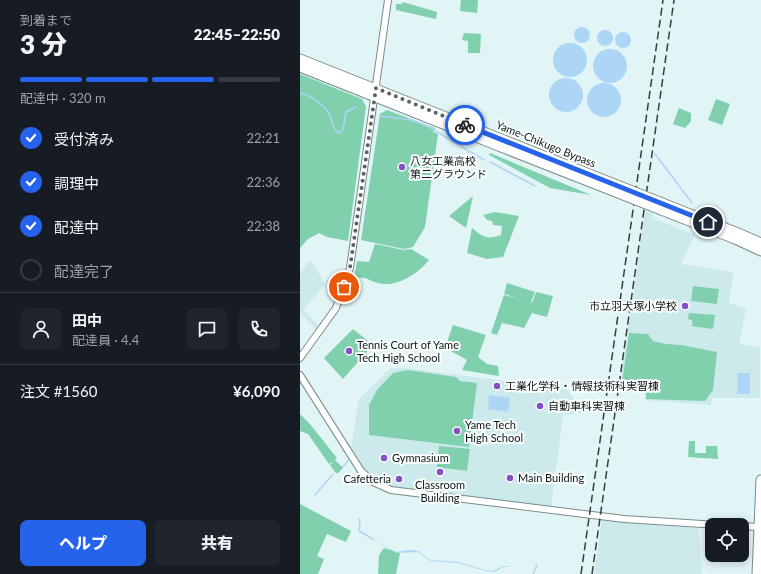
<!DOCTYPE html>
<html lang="ja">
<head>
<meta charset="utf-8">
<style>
  body { margin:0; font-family:Lato,"Noto Sans JP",sans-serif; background:#20242c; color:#f1f3f6; height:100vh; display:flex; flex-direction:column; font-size:15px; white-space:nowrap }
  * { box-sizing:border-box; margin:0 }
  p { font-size:13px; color:#9ea1a6 }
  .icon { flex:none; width:22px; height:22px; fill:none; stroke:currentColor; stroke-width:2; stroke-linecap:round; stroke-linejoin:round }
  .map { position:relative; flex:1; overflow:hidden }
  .sheet { display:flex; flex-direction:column; background:#171b24; width:300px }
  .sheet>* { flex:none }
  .buttons { position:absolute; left:405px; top:518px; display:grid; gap:8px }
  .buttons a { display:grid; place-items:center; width:44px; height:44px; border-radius:8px; background:#171b24; box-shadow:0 2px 10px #0003; font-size:20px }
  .pin { position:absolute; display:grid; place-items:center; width:34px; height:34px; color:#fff; margin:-17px; border:2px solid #fff; border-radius:50%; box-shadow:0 1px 4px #0007 }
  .courier { position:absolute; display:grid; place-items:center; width:40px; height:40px; margin:-20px; border:3px solid #2563eb; border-radius:50%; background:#fff; color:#222; box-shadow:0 1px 5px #0007 }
  .headline em { font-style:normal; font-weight:800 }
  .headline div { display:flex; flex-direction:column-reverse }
  .headline { display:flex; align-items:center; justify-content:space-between; height:68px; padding:0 20px }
  h1 { font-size:26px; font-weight:800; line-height:30px }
  .bar { display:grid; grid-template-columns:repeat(4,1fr); gap:6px 4px; align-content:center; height:48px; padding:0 20px }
  .bar i { height:5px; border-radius:3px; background:#363941 }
  .bar .on { background:#2563eb }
  .bar p { grid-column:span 4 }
  .line { display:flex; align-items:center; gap:10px; padding:0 20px; border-top:1px solid #363941 }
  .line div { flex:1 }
  .round { display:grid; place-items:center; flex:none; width:42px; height:42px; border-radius:8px; background:#20242c }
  ol { padding:0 20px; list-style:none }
  li { display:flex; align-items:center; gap:12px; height:44px }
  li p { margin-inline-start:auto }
  li .icon { padding:4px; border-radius:50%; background:#2563eb; color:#fff; stroke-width:4 }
  li:last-child { color:#9ea1a6 }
  li i { width:22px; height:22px; border:2px solid #363941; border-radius:50% }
  .action { display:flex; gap:8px; margin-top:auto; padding:8px 20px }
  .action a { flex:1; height:46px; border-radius:8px; background:#2563eb; color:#fff; font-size:16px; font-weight:800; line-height:46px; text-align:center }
  .action a+a { background:#20242c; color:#f1f3f6 }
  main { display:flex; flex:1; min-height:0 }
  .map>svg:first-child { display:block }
</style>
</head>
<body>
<main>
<section class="sheet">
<div class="headline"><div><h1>3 分</h1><p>到着まで</p></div><em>22:45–22:50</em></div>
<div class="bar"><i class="on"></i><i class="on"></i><i class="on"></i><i></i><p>配達中 · 320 m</p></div>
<ol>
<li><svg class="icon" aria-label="check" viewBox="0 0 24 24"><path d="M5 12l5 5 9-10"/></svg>受付済み<p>22:21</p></li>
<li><svg class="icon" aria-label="check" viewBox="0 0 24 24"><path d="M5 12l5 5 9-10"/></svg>調理中<p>22:36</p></li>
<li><svg class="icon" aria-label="check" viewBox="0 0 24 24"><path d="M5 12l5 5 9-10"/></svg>配達中<p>22:38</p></li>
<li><i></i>配達完了</li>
</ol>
<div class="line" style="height:72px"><a class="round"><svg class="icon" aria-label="person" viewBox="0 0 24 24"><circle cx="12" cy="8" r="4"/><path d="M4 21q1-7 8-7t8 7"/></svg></a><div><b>田中</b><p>配達員 · 4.4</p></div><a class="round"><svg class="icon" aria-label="chat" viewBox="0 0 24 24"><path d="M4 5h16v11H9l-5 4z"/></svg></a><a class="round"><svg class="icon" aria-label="phone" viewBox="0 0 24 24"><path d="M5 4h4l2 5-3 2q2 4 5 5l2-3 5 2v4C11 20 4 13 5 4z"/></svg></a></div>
<div class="line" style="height:52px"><div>注文 #1560</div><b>¥6,090</b></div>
<div class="action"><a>ヘルプ</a><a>共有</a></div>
</section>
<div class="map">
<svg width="461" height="574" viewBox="0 0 461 574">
  <rect width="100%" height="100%" fill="#e1f4f6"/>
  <path fill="#cce9ec" d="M345,211L353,214V218L395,235L381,264L431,272L433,275L429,303L446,309L439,344L460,347V398H412L411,405L345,400V387L320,384Z
    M9,261L12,262L25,284L3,310L20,327L17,330L0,313V274Z
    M91,368H105L267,389L282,413L263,415L251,507L94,487L76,479L64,469L51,448L59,399Z
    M302,520L398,528L402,574H294Z"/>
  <path fill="#80d0ad" d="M161,0H178L177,13L160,11Z
    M103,2L137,12L136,19L96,10V4H102Z
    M164,33L181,34L180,53H168V41L162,40Z
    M0,74L62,99L66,107L48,241L27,237L19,233L8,239L0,248Z
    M416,99L430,104L422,125L408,120Z
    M379,108L391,113V121L385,128L373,124Z
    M87,110L135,128L133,132L138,134L125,227L113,247L104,249L61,240L80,114Z
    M190,153L291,195L250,188L189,155Z
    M173,196L166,228L149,216Z
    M195,212L219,216L203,257L187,259L167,253L172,228C183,237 187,240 201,235L202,226L193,225L192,221L187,220L183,215Z
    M75,244L104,250L111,249L129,260C118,274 96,288 78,283C66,280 68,276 54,278L57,261L69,262Z
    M207,283L235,292L231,302L232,303L236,292L253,296L247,317L232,313L224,328L202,323L197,335L191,333L204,295L217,298L204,294Z
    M393,286L419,289L417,304L391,301Z
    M389,313L415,315L413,329L391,326L393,324L392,320L388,319Z
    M153,325L186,335L178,357L187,364L198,366L199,376L162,370L167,360L145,348Z
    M53,329L73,345L43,379L24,358Z
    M329,333L348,334L353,341L366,344L381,345L417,352L413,390L405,401L346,399V386L322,383Z
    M108,370L156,377L160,381L177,383L169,447L69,435V405L77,390L93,373Z
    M0,414L10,424L7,430L10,424L37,458L35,460L43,468L38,473H36L30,465L34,461L29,464L8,434L0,431Z
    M389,441H395V453H406V446H417L418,459L388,457Z
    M139,446L170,449L167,471L137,467Z
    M0,504L51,531L46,542L27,534L17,556L24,559L18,574H0Z
    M84,548L100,553L96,574H78L79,555Z"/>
  <path fill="#add5f5" d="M274 35a8 8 0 1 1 16 0a8 8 0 1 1-16 0Z
    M297 38a8 8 0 1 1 16 0a8 8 0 1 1-16 0Z
    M315 40a8 8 0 1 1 16 0a8 8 0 1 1-16 0Z
    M253 60a17 17 0 1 1 34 0a17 17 0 1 1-34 0Z
    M293 66a17 17 0 1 1 34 0a17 17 0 1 1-34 0Z
    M249 95a17 17 0 1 1 34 0a17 17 0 1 1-34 0Z
    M287 100a17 17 0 1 1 34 0a17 17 0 1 1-34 0Z
    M438,373H450V394H437Z
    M189,395L210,398L208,412L188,409Z
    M72,539L96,552L110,550L118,551L131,560L158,562L185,570L193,571L203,566L213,567H203L194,572L186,571L158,563L131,561L118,552L96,553Z"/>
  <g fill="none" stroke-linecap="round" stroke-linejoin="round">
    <path stroke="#add5f5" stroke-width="1.5" d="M0,93C12,96 27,106 31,118C33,122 32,126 35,130L40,133L43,129L46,112L56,107
      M80,116L112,120L129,127L184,160
      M355,154L392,203
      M190,162L235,186
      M43,467L49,459
      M15,495L33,474
      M59,519L60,522L59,531L73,539
      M233,574L237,565"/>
    <defs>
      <path id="minor" d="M0,358L36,308L50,268L88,0
        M0,375L61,471L73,482L91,490L324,519L418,525
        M442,526L458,527"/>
      <path id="highway" d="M0,59L204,140
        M0,67L201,147
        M438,233L461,243
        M435,239L461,251
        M457,574L461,480"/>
    </defs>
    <use href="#minor" stroke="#798a8c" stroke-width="8"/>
    <use href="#highway" stroke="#798a8c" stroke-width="11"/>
    <use href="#minor" stroke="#fff" stroke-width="6"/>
    <use href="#highway" stroke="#fff" stroke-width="9"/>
    <path stroke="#353e3f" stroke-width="1.5" stroke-dasharray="8 4" stroke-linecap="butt" d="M281,574L363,0
      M292,574L374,0"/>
    <defs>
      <path id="highway-bridge" d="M204,140L438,233
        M201,147L435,239"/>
    </defs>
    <use href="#highway-bridge" stroke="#798a8c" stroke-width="11" stroke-linecap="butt"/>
    <use href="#highway-bridge" stroke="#fff" stroke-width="9"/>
  </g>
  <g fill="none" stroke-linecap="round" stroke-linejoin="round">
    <path stroke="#586364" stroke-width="4" stroke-dasharray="0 7.2" d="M44,287L50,268L76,88L165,125"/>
    <path stroke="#2563eb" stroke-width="5" d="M165,125L408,222"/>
  </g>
  <g fill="#8450c7" stroke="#fafefe" stroke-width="1.5">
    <circle cx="102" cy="167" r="4"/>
    <circle cx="385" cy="306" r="4"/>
    <circle cx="49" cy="351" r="4"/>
    <circle cx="197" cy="386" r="4"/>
    <circle cx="240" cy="406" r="4"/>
    <circle cx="157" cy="431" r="4"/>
    <circle cx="84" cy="458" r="4"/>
    <circle cx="140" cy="472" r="4"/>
    <circle cx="210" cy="478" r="4"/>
    <circle cx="99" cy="479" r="4"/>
  </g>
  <g text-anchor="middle" stroke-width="4" stroke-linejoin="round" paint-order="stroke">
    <g font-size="11" fill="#0e1515" stroke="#fafefe">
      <text transform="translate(246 144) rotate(22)" y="4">Yame-Chikugo Bypass</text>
    </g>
    <g font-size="11" fill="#0e1515" stroke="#fafefe" text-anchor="start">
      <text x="110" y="165">八女工業高校<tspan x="110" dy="13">第二グラウンド</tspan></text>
      <text x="377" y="310" text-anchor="end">市立羽犬塚小学校</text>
      <text x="57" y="349">Tennis Court of Yame<tspan x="57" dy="13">Tech High School</tspan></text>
      <text x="205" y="390">工業化学科・情報技術科実習棟</text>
      <text x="248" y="410">自動車科実習棟</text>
      <text x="165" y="429">Yame Tech<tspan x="165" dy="13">High School</tspan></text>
      <text x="92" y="462">Gymnasium</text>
      <text x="218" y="482">Main Building</text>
      <text x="91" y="483" text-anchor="end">Cafetteria</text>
      <text x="140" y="489" text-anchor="middle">Classroom<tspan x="140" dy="13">Building</tspan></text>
    </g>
  </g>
</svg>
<div class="buttons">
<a><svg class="icon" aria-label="locate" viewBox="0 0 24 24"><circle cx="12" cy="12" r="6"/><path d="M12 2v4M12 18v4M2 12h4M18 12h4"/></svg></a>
</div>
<div class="pin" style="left:44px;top:287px;background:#ea580c"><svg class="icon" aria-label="bag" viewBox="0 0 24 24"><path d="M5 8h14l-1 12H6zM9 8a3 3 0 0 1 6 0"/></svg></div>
<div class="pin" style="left:408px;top:222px;background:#1f2937"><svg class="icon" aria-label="home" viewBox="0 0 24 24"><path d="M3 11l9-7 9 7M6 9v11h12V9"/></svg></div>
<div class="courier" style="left:165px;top:125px"><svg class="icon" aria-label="bike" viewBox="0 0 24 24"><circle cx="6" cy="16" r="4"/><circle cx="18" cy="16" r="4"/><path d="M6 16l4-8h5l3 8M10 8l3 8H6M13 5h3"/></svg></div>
</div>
</main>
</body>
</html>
